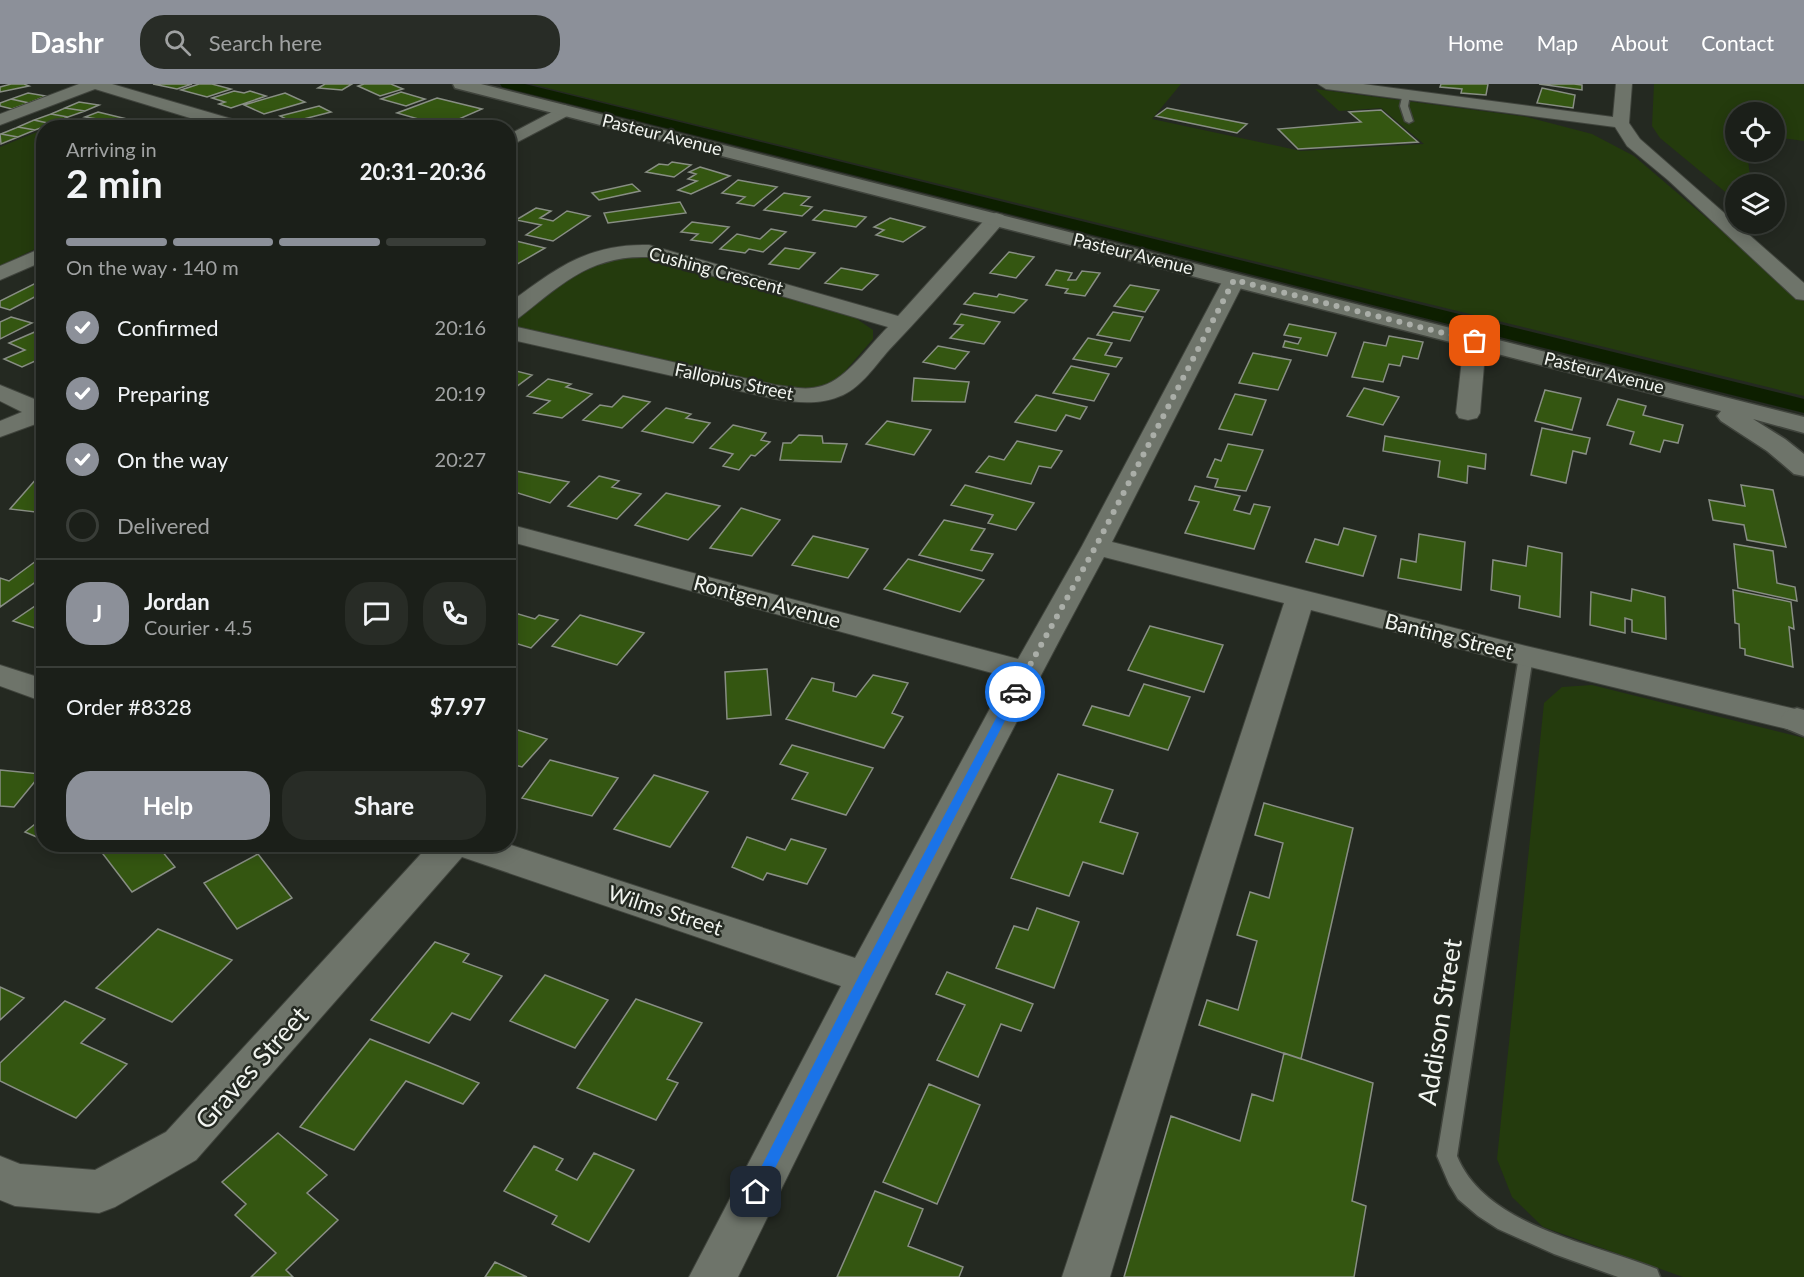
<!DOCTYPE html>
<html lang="en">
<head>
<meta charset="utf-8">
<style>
  body { margin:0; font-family:Lato,sans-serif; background:#282c26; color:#f1f3f6; height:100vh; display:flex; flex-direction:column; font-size:22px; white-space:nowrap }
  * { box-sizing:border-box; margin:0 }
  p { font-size:20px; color:#a0a2a2 }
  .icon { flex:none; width:33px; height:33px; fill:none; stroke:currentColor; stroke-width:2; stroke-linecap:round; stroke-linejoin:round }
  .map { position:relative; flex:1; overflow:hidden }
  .details { position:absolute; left:36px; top:36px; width:480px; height:732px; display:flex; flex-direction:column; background:#1b1f19; border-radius:24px; box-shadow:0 3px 15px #0003,0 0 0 2px #393d38 }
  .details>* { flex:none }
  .controls { position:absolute; left:1725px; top:18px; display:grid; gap:12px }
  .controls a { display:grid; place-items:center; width:60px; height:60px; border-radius:50%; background:#1b1f19; box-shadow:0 3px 15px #0003,0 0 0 2px #393d38; font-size:30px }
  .pin { position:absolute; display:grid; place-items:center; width:51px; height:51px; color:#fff; margin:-26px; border-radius:12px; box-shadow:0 3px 9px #0006 }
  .courier { position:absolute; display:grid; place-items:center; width:60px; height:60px; margin:-30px; border:4px solid #1a73e8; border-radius:50%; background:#fff; color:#222; box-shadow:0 2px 8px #0007 }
  .headline em { font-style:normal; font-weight:700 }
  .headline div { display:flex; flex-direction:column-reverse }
  .headline { display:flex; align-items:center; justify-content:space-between; height:102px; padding:0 30px }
  h1 { font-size:39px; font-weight:700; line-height:45px }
  .bar { display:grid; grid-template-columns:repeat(4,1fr); gap:9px 6px; align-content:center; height:72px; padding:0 30px }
  .bar i { height:8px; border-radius:4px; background:#393d38 }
  .bar .current { background:#8c9099 }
  .bar p { grid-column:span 4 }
  .line { display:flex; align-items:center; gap:15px; padding:0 30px; border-top:2px solid #393d38 }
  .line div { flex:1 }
  .round { display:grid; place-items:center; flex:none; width:63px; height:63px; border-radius:24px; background:#282c26 }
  ol { padding:0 30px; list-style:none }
  li { display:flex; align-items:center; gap:18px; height:66px }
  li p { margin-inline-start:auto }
  li .icon { padding:6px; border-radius:50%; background:#8c9099; color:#fff; stroke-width:4 }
  li:last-child { color:#a0a2a2 }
  li i { width:33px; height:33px; border:3px solid #393d38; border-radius:50% }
  .cta { display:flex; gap:12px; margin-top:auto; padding:12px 30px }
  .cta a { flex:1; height:69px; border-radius:24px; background:#8c9099; color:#fff; font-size:24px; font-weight:700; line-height:69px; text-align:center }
  .cta a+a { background:#282c26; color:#f1f3f6 }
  header { display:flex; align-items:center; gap:36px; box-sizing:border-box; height:84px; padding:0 30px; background:#8c9099; color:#fff }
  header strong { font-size:28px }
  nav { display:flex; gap:33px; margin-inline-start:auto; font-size:21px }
  .search { width:420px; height:54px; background:#282c26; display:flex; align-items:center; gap:15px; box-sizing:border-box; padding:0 21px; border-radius:24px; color:#a0a2a2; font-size:22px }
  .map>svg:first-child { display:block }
</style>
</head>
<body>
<header>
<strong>Dashr</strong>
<div class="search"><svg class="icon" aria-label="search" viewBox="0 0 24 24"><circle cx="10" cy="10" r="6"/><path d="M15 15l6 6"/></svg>Search here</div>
<nav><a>Home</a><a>Map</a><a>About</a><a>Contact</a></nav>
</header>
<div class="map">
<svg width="1804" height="1193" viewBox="0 0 1804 1193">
  <rect width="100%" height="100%" fill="#242921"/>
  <path fill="#243b0d" d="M531,0H1181L1152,35L1301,67L1424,60L1381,24L1339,27L1315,5L1527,33L1592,50L1634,72L1804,217V312Z
    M1654,0H1804V57L1775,53L1774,28H1736V68H1747L1751,100H1736L1735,116L1660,54L1652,42Z
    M42,46L43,161L0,182V63Z
    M649,172L854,233L873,246V255L834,300L800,308L515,243L516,233L594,175Z
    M1592,601L1804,654V1193H1683L1543,1143L1512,1113L1497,1075L1544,619L1562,603Z"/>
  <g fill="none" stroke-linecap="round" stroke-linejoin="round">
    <path fill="#0d1f00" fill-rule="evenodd" d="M500,0H525L1804,315V329L502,3Z"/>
  </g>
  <path fill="#345611" stroke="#888e84" stroke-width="1.5" d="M11,0H24L29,2L0,8V3Z
    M153,0H192L177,5Z
    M199,0H212L231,5L207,13L181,6Z
    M325,0H352L342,6L318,4Z
    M364,0H391L403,5L380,12L358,2Z
    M1441,0H1488L1486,11L1461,9L1462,5L1440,3Z
    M1539,0H1574L1582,1V6Z
    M1542,4L1575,11L1573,24L1537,19Z
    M234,7L244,9L250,7L266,12L231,24L219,20L225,18L212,14Z
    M401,8L425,15L406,22L381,15Z
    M28,9L46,12L29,19L11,15Z
    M285,9L305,18L264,30L244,21Z
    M437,14L482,25L443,42L397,29Z
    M11,15L29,19L12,25L0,22V19Z
    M79,18L99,21L85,27L65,24Z
    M319,22L331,28L292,38L280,32Z
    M65,24L85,27L68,33L51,30Z
    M1167,24L1247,40L1237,49L1156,32Z
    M1381,26L1418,58L1298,65L1278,45L1361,38L1349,28Z
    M98,28L131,36L124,39L130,40L122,44L93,41L104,36L85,33Z
    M51,30L68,33L52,40L34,36Z
    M34,36L52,40L35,46L18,43Z
    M349,36L350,44H310V41Z
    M482,36L498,39L490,44H461L468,43Z
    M18,43L35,46L18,53L1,50Z
    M0,50H1L18,53L1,60Z
    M672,78L691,81L674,93L646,88L659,80L668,81Z
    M700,83L730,92L691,110L678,106L697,97L688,95L696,90L689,88Z
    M738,96L777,103L754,122L737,119L745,113L722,109Z
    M632,100L640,107L599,116L592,109Z
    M784,109L810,113L801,121L812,123L802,132L764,126Z
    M680,118L686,129L608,139L604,129Z
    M536,124L551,127L540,134L553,137L567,127L590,132L553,157L526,151L541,141L516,136Z
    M824,126L866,133L856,143L813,136Z
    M890,134L925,143L903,158L876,151L884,146L874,143Z
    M692,138L729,143L712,159L691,156L698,150L681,148Z
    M771,145L786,148L763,168L749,165L745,169L720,165L737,150L760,155Z
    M516,157L545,164L514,182L508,181V161Z
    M785,164L815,169L799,185L769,180Z
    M1009,168L1034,173L1016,194L990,189Z
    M841,184L878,191L862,206L825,199Z
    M1056,186L1072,189L1068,196H1076L1082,187L1100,189L1085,212L1065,209L1068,205L1046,201Z
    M38,198L44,199V208L10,226L0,223V217Z
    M1130,201L1159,206L1145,228L1114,222Z
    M974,209L997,213L999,210L1027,216L1014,229L964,220Z
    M1113,228L1143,233L1130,257L1097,251Z
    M961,230L1000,238L984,260L950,254L963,241L954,240Z
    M11,233L32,239L0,255V238Z
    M1289,240L1336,249L1327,272L1283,263L1285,257L1298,260L1301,254L1284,251Z
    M44,244V273L22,283L4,275L25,266L9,259Z
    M1389,252L1423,258L1418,275L1403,272L1400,282L1389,280L1383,298L1352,293L1364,258L1386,262Z
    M1088,254L1112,259L1105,271L1122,274L1116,283L1073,275Z
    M938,262L969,268L955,285L923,278Z
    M1253,269L1291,276L1278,306L1239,299Z
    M1071,282L1109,290L1094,317L1053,309Z
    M508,285L532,291L508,309Z
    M914,294L969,298L965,318L912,317Z
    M548,295L571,300L566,303L592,310L562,334L534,329L550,317L527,312Z
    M1364,304L1399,313L1383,341L1347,332Z
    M1545,306L1581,314L1572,346L1535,337Z
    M1235,310L1266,316L1252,351L1219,345Z
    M1036,311L1087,323L1080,335L1066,331L1056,347L1015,338Z
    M623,312L650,318L622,344L583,336L600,321L612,323Z
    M1618,315L1646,322L1643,331L1683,341L1678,359L1664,356L1660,368L1630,360L1634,348L1607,341Z
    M666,324L691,330L686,334L710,339L693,359L642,347Z
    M887,337L931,346L914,371L866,360Z
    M733,341L766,349L761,356L770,358L755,372L751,371L739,386L723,382L733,370L710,364Z
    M1542,344L1590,354L1586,370L1573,367L1566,399L1531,391Z
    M799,351L822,352L823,359L847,360L841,378L780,376L783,359H791Z
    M1385,352L1486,370L1485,385L1468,382L1467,399L1438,393L1440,377L1383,367Z
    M1017,357L1062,367L1051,384L1039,382L1031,400L976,388L989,372L1004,376Z
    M1228,360L1263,366L1246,407L1215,403L1218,395L1207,393L1215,375L1221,377Z
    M44,386V429L10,425Z
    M511,386L569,398L550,419L508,406V388Z
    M599,392L619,397L612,403L641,410L617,435L568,422Z
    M965,401L1034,419L1016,446L988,439L993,431L951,421Z
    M1741,401L1773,406L1786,463L1747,456L1744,441L1713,436L1709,416L1745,422Z
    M1195,402L1240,412L1234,426L1250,430L1254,420L1270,423L1254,465L1185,449L1199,418L1189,416Z
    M666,409L720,422L688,456L635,441Z
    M741,424L780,436L752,472L710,464Z
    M944,436L985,445L971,466L993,470L982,487L919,471Z
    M1344,444L1376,452L1363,492L1306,478L1315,455L1338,461Z
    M1419,450L1465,458L1461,506L1398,494L1401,475L1416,478Z
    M813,452L868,465L848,494L792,481Z
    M1734,460L1773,467L1777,499L1795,503L1797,517L1738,504Z
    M1528,462L1562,469L1560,533L1519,524L1520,512L1491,506L1493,476L1526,482Z
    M908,475L984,496L960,528L884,505Z
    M36,477L44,479V492L0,523V494L9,497Z
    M1632,505L1665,513L1666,555L1632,548V536L1625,534V549L1590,541L1591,508L1631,517Z
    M1733,506L1791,518L1794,545L1789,543L1793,583L1745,571V565L1740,564L1739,540L1735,539Z
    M44,516V547L13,537Z
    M508,527L535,535L539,531L558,536L531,564L508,557Z
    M580,531L644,549L617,581L552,562Z
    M1150,542L1223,561L1204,608L1128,586Z
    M767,585L771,631L727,635L725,588Z
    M873,591L908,599L892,629L903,633L884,664L786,635L812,594L834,599L833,607L856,613Z
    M1144,600L1190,613L1168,666L1083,641L1092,622L1129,632Z
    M508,643L547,655L522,683L508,679Z
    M792,661L873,684L846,731L792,715L808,689L780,680Z
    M550,676L618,694L592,732L522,714Z
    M0,686L41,690L14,723L0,722Z
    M1058,690L1113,706L1100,738L1138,749L1123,790L1083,778L1069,812L1011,794Z
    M654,691L708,708L670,763L614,745Z
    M1264,719L1353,744L1301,975L1199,941L1207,916L1238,926L1257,857L1237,851L1250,808L1269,814L1283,759L1255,751Z
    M44,733V756L25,748Z
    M747,753L785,766L791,755L826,765L807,800L767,789L763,796L732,783Z
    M121,760H170L161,766L175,783L132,808L103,770Z
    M258,770L292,814L237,845L204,799Z
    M1037,824L1079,838L1054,904L996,884L1014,842L1028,846Z
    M158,845L232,876L172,938L96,904Z
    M435,858L469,870L463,878L502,892L470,936L452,929L429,959L371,936Z
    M947,888L1033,920L1021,947L1001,940L978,993L937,976L965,921L936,910Z
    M545,891L608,916L575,964L510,937Z
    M0,903L24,914L0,936Z
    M636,915L702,939L667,995L678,999L656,1036L577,1004Z
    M65,917L105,935L81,959L127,980L76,1034L0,997V979Z
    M370,955L438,982L479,999L463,1020L406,997L354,1066L300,1043Z
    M1284,969L1373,999L1352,1117L1366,1122L1354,1193H1124L1171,1032L1240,1057L1252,1010L1273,1017Z
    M929,1000L980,1021L937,1120L883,1098Z
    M278,1049L327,1091L307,1109L338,1136L286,1186L293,1193H251L276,1169L235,1131L246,1120L222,1098Z
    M534,1062L563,1075L556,1086L577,1096L594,1069L634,1086L589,1158L552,1140L557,1132L504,1107Z
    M875,1107L923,1125L908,1162L963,1183L959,1193H837Z
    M495,1178L527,1193H485Z"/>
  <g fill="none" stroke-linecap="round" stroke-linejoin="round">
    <defs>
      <path id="service" d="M1403,9L1410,11L1408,22L1413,37L1409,39L1405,37L1400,22Z
        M1526,567L1533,572L1457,1072C1486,1143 1593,1159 1657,1185L1660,1193H1618L1554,1170L1498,1145L1478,1132L1458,1115L1449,1100L1437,1072L1519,572Z"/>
      <path id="minor" d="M79,0H112L249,40L251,44H223L95,5L0,41V30Z
        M1318,0H1363L1613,33L1616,0H1632L1629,39L1640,55L1804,199V216L1796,215L1668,96L1627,62L1615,43L1326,5Z
        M565,21L573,26L571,30L508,63V51Z
        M996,129L1003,131L1006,135L1003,139C966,182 928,225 889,266C875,282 862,302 843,311C821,321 798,319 775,315L508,255V241L775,301C790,303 807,307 822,302C848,294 869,261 888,243L648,173C589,171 560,202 516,236L508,237V220C555,185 588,159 649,161L898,232L989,131Z
        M44,163V177L0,196V182Z
        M1234,190L1241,192L1245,196L1112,458L1526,562L1804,627V649L1526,582L1311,526L1110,1193H1062L1284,519L1104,473C976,710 857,951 738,1193H689L841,902L462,773L196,1076L115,1123L99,1129L15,1122L0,1116V1072L20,1080L95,1086L166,1048L430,760H508L855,874L1007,593L508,457V440L1018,575L1082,462L1223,196L1227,192Z
        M1475,250L1483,252L1486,257L1480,329L1477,334L1468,336L1459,334L1456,329L1464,257L1467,252Z
        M0,301L44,319V337L0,353V337L22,328L0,317Z
        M0,581L44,595V618L0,602Z"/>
      <path id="tertiary" d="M453,0H481L1804,333V349L1753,335L1785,355L1804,370V392L1794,390L1767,367L1721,337L1717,332L1721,327L455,4Z
        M1797,624L1804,626V652L1785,644L1780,636L1785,628Z"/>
    </defs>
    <use href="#service" stroke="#40443d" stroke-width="3"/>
    <use href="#minor" stroke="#40443d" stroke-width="2"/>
    <use href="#tertiary" stroke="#40443d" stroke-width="3"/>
    <use href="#service" fill="#6e746a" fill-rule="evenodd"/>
    <use href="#minor" fill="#6e746a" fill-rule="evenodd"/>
    <use href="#tertiary" fill="#6e746a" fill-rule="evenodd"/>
  </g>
  <path fill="#1a73e8" d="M1015,604L1020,608L869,897L761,1112L756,1114L751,1112L749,1108L751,1103L860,890L1010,608Z"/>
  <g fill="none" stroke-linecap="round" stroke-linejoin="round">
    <path stroke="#aaaea8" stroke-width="6" stroke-dasharray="0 10.8" d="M1015,608L1096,462L1234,196L1475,257"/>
  </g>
  <g text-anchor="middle" stroke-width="5" stroke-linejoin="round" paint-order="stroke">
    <g font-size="18" fill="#f2f5f0" stroke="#242921">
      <text transform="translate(662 51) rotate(14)" y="6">Pasteur Avenue</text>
      <text transform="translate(1133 170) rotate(14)" y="6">Pasteur Avenue</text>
      <text transform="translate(716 187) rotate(15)" y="6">Cushing Crescent</text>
      <text transform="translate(1604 289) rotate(14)" y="6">Pasteur Avenue</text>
      <text transform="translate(734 298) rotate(12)" y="6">Fallopius Street</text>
    </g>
    <g font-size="21" fill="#f2f5f0" stroke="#242921">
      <text transform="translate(767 518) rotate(15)" y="7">Rontgen Avenue</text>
      <text transform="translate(1449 553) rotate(14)" y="7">Banting Street</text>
      <text transform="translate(665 827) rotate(18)" y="7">Wilms Street</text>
    </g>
    <g font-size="26" fill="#f2f5f0" stroke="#242921">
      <text transform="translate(1440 938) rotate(-81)" y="9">Addison Street</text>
      <text transform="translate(252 984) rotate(-48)" y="9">Graves Street</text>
    </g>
  </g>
</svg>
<div class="controls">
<a><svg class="icon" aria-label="locate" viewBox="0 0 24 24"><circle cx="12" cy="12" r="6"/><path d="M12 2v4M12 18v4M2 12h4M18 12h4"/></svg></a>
<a><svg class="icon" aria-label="layers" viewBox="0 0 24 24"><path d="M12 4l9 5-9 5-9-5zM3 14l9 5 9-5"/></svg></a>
</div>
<div class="pin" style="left:1475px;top:257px;background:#ea580c"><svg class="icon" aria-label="bag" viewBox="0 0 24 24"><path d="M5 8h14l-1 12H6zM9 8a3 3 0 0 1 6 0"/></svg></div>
<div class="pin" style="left:756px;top:1108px;background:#1f2937"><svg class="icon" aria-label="home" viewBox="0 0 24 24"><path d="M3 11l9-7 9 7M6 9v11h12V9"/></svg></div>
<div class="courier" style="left:1015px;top:608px"><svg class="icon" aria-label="car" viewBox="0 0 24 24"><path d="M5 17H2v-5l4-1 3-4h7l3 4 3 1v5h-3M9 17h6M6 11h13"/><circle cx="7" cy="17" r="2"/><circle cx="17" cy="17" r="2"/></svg></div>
<section class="details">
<div class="headline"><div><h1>2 min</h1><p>Arriving in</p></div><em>20:31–20:36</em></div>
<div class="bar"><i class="current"></i><i class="current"></i><i class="current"></i><i></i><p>On the way · 140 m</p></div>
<ol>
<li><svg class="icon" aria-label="check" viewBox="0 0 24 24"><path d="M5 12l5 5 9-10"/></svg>Confirmed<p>20:16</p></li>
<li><svg class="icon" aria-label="check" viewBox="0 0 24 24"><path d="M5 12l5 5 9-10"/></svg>Preparing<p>20:19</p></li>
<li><svg class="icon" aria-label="check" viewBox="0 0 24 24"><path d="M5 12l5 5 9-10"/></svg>On the way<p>20:27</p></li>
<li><i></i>Delivered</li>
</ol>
<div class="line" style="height:108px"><b class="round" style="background:#8c9099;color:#fff">J</b><div><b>Jordan</b><p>Courier · 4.5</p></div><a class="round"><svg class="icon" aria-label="chat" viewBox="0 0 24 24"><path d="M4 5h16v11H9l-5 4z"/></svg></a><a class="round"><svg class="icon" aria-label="phone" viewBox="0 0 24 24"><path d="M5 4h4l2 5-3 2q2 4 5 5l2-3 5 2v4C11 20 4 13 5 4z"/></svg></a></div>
<div class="line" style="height:78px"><div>Order #8328</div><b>$7.97</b></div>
<div class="cta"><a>Help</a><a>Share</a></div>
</section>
</div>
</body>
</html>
